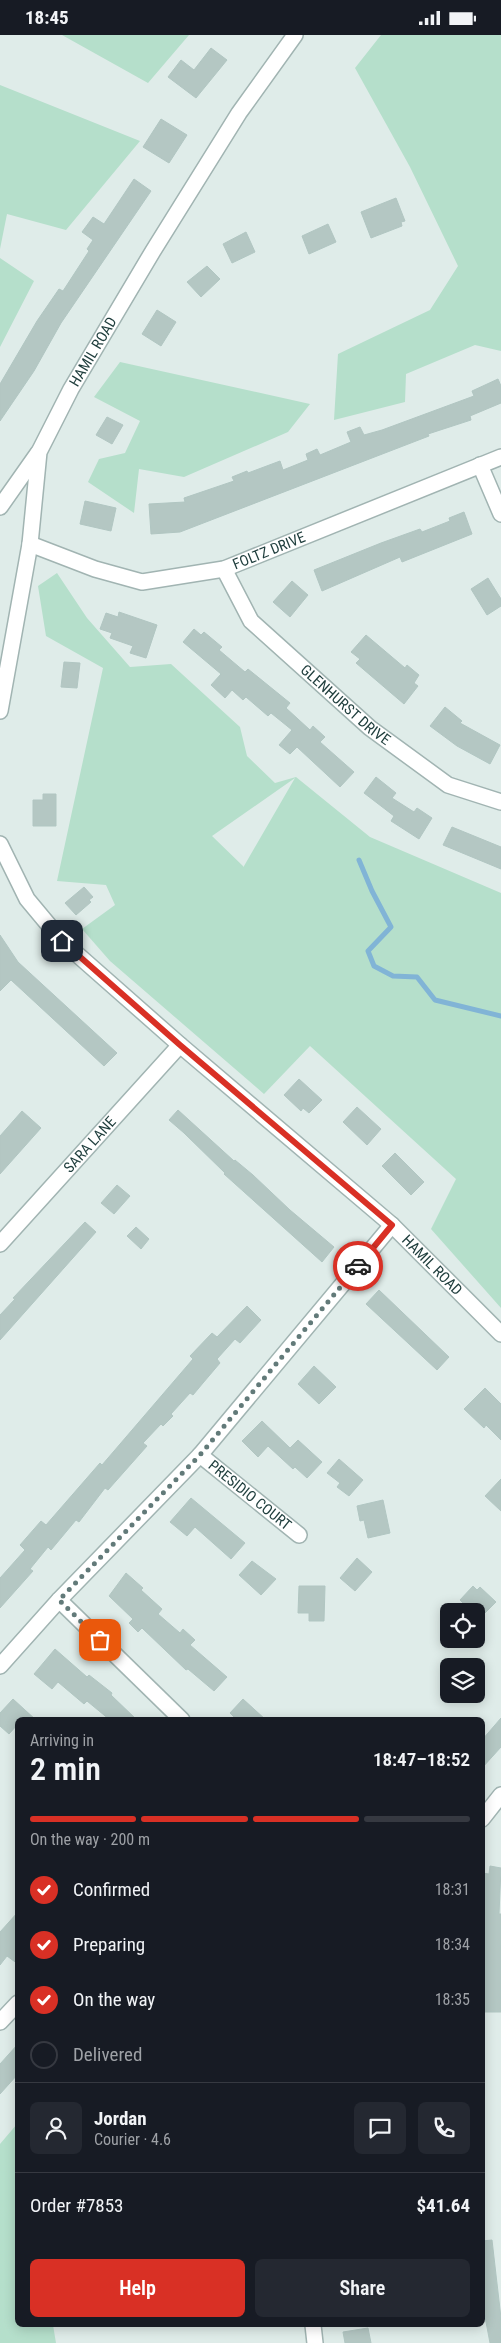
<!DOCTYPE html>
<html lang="en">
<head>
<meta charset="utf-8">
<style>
  body { margin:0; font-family:"Roboto Condensed",sans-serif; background:#242831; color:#f1f3f6; height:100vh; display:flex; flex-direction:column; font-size:19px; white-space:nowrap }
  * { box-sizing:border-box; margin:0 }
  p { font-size:16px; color:#9ea1a6 }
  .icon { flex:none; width:28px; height:28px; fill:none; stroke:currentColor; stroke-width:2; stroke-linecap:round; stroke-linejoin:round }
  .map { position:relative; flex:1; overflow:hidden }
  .sheet { position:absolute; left:15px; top:1682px; width:470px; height:610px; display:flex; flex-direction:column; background:#171b24; border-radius:8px; box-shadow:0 2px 12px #0003 }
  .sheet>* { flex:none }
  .fabs { position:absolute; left:440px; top:1568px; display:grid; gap:10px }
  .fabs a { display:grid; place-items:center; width:45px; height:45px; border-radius:8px; background:#171b24; box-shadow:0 2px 12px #0003; font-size:25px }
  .pin { position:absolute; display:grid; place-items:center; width:42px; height:42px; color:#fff; margin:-21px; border-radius:10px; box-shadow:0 2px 8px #0006 }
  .courier { position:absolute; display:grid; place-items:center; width:50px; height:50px; margin:-25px; border:4px solid #d93025; border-radius:50%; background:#fff; color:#222; box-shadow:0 1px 6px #0007 }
  .head em { font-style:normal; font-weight:600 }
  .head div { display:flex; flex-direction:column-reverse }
  .head { display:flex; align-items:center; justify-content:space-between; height:85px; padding:0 15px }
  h1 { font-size:32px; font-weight:600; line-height:38px }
  .bar { display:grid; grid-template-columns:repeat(4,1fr); gap:8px 5px; align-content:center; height:60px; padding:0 15px }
  .bar i { height:6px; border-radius:4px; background:#363941 }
  .bar .current { background:#d93025 }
  .bar p { grid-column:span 4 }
  .line { display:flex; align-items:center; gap:12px; padding:0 15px; border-top:1px solid #363941 }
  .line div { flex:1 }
  .round { display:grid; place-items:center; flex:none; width:52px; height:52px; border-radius:8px; background:#242831 }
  ol { padding:0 15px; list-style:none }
  li { display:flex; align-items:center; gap:15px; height:55px }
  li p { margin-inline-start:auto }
  li .icon { padding:5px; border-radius:50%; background:#d93025; color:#fff; stroke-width:4 }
  li:last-child { color:#9ea1a6 }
  li i { width:28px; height:28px; border:2px solid #363941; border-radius:50% }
  .button { display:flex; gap:10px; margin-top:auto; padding:10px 15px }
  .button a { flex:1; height:58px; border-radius:8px; background:#d93025; color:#fff; font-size:20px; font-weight:600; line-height:58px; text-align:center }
  .button a+a { background:#242831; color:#f1f3f6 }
  .status { display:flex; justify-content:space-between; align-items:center; height:35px; padding:0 25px; background:#171b24; direction:ltr }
  .status svg { height:14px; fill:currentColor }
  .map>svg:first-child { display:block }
</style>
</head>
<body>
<div class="status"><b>18:45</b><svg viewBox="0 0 49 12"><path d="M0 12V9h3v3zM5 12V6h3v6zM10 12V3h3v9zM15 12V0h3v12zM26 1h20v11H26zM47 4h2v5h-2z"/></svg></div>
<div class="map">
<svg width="501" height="2308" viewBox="0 0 501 2308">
  <rect width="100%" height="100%" fill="#dfece9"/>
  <path fill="#b5dfcb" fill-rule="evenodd" d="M62,0H189L148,48Z
    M381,0H501V316L475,310L406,339L405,367L334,385L338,319L430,275L458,231L410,132L355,33Z
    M0,50L140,106L66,195L7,179L0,214Z
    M0,223L34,246L0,312Z
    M120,327L310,369L288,397L184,442L139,434L134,478L88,447L99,424L125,418L140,386L94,362Z
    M57,538L87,583L130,632L171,629L240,692L247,721L275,748L296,742L370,802L501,858V1273L431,1194L456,1144L310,1011L264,1059L110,926L82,894L115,870L106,850L57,846L103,633L46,601L38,551ZM295,743L244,831V832L212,801Z
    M17,2089L18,2290H53L56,2308H0V2109Z"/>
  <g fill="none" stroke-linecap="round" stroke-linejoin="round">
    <path stroke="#81b4d6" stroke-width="5" d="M359,825L372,856L391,892L368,916L374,931L393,941L417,942L435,965L501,981"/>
  </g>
  <path fill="#b4c7c3" stroke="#b1c6c2" d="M211,13L227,25L196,63L168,42L181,25L194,35Z
    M161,84L187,100L169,128L143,112Z
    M134,144L151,156L61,288L34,336L0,386V349L37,286L59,254L63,256L89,216L87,214L93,205L82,197L93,182L104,189Z
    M396,163L405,186L401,187L402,191L371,203L361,177Z
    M328,189L336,207L309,219L302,201Z
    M246,197L255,217L232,228L223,209Z
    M207,231L220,244L201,262L187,247Z
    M157,275L176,287L161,311L142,299Z
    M498,344L501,351V368L470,381L471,385L428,399L429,401L180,497L151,499L149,469L185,467L184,463L234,446L232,442L247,436L248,438L280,426L283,435L308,425L306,419L317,414L320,420L351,407L347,397L360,392L364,400L382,395L474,361L472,356Z
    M107,382L123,390L112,409L96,400Z
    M85,466L116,473L111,496L80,489Z
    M464,477L472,499L402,527L400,522L322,556L314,535L381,508L420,494L422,497L450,486L449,483Z
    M488,543L501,564V571L487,580L471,554Z
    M292,546L308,560L290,582L273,567Z
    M119,577L157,590L146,623L130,618L133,611L110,603L112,598L100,594L106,578L118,582Z
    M194,594L201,600L204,597L222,612L219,615L245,637L248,634L290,668L286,673L310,695L313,691L325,702L320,707L354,737L340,752L297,712L290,719L279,710L292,695L271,678L268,681L246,662L243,665L232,655L225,663L211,650L221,639L183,607Z
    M366,600L405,633L407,630L419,640L414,648L418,651L404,669L356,628L360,624L351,617Z
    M64,627L80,628L77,653L61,652Z
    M445,672L462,686L460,688L500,710L490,729L457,711L430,691Z
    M376,742L396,758L392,763L414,777L417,773L432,783L419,804L391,786L394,781L364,758Z
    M43,759H56V791H33V765H43Z
    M452,792L501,812V834L443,810Z
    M84,852L93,862L89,865L91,867L76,880L65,868Z
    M0,900L18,927L117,1018L104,1031L11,945L0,956Z
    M299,1044L322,1065L309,1078L303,1073L301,1076L284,1060Z
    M357,1072L381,1094L367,1110L343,1087Z
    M178,1075L234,1126L235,1125L253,1140L290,1175L334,1212L322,1227L224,1139L225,1138L184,1098L169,1085Z
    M22,1076L41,1093L0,1139V1101Z
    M395,1118L424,1147L411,1160L382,1131Z
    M117,1150L130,1161L114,1179L101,1168Z
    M85,1187L96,1197L0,1305V1280L15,1264L13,1263Z
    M136,1192L149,1204L141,1214L127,1201Z
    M379,1255L449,1322L437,1335L366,1269Z
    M247,1271L261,1285L240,1308L235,1304L217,1324L220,1328L203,1348L193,1360L190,1358L171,1379L173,1381L163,1391L161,1389L143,1408L147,1411L108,1455L105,1453L79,1487L76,1485L51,1515L48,1512L30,1534L33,1536L0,1573V1543L25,1515L20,1510L41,1486L46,1490L100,1428L102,1430L193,1324L190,1321L212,1298L217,1302Z
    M314,1331L336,1352L319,1369L298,1349Z
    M485,1353L501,1369V1405L486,1390L484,1393L464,1374Z
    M262,1386L290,1413L298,1405L322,1427L307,1443L295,1432L293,1434L268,1411L258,1422L242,1406Z
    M339,1424L363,1445L349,1461L337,1452L340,1448L327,1438Z
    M501,1444V1476L485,1461Z
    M191,1463L245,1508L231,1524L195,1492L187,1501L170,1487Z
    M383,1465L390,1498L368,1503L364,1485L360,1486L357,1471Z
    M357,1523L372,1537L355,1556L340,1543Z
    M252,1526L276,1544L261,1560L239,1540Z
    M126,1538L143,1553L141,1555L162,1574L158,1579L180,1598L183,1594L195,1605L190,1610L227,1642L214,1656L188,1634L186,1635L142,1593L138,1597L129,1588L133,1584L109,1561Z
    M299,1551H325L324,1586H309V1578H298Z
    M473,1551L477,1555L480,1552L496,1567L479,1584L476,1581V1576H471L460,1565Z
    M55,1614L87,1642L89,1640L112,1658L111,1660L137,1685H110L87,1666L84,1669L58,1647L52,1654L34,1639Z
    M13,1664L36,1685H18V1689L9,1699L0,1691V1678Z
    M243,1664L266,1685H237L230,1678Z
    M501,1683V1712L482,1733V1705Z
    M490,1831L501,1833L499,1879H501V1977H482V1838L489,1839Z
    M18,1877V1929L7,1921L0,1930V1897Z
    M18,2009V2039L0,2059V2029Z
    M492,2205L501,2283V2308H490L482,2266V2206Z
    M368,2293L371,2308H345L343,2297Z"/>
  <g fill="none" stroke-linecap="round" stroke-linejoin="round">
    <defs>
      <g id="minor">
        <path d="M480,430L501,479"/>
        <path d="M0,472L38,418"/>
        <path id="s1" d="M30,509L95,534L142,547L224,534L501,422"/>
        <path id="s2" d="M224,534L251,586L370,693L448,750L501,767"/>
        <path id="s3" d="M0,676L30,509L39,417L71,354L153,216L239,78L295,0"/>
        <path id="s4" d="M0,809L27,864L62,906L180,1010L392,1190L501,1299"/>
        <path id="s5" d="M0,1209L180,1010"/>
        <path id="s6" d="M200,1420L299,1500"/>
        <path d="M59,1565L182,1685"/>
        <path d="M0,1631L59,1565L200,1420L392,1190"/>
        <path d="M482,1784L501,1760"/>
        <path d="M0,1987L18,1968"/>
        <path d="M313,2290L315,2308"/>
      </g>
    </defs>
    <use href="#minor" stroke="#a1b4b2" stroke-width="18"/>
    <use href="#minor" stroke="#fff" stroke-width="15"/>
  </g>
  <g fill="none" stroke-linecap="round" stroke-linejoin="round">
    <path stroke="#627a79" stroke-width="5" stroke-dasharray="0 9" d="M100,1605L59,1565L200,1420L358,1231"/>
    <path stroke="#d93025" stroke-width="6" d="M62,906L180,1010L392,1190L358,1231"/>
  </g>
  <g text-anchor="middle" stroke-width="4.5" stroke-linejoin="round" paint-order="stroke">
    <g font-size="15" fill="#1e3d3c" stroke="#eff8f6">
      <text dy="5" stroke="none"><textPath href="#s3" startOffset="376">HAMIL ROAD</textPath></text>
      <text dy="5" stroke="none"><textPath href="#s1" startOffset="250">FOLTZ DRIVE</textPath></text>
      <text dy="5" stroke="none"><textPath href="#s2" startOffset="185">GLENHURST DRIVE</textPath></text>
      <text dy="5" stroke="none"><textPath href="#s5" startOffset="134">SARA LANE</textPath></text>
      <text dy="5" stroke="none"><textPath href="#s4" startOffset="608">HAMIL ROAD</textPath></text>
      <text dy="5" stroke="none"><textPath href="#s6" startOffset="64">PRESIDIO COURT</textPath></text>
    </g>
  </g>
</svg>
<div class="fabs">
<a><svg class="icon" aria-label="locate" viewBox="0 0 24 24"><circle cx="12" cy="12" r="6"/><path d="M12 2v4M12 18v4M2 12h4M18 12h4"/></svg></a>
<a><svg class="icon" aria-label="layers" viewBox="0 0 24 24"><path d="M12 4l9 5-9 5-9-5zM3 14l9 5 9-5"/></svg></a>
</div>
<div class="pin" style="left:100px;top:1605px;background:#ea580c"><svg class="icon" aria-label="bag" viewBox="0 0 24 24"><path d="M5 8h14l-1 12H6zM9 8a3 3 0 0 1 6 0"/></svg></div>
<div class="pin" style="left:62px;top:906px;background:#1f2937"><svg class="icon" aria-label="home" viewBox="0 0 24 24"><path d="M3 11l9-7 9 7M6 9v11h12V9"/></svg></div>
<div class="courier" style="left:358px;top:1231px"><svg class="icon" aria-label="car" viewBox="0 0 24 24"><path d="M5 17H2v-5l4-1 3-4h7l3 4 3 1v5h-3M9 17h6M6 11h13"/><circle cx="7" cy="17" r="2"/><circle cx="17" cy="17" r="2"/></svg></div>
<section class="sheet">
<div class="head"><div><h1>2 min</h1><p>Arriving in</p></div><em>18:47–18:52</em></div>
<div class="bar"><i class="current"></i><i class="current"></i><i class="current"></i><i></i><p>On the way · 200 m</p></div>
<ol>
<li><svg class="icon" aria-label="check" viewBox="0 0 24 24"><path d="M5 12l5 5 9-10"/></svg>Confirmed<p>18:31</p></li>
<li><svg class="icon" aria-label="check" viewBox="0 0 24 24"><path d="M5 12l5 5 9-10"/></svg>Preparing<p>18:34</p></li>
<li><svg class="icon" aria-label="check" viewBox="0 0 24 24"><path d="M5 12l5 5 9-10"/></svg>On the way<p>18:35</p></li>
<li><i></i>Delivered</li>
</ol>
<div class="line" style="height:90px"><a class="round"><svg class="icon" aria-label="person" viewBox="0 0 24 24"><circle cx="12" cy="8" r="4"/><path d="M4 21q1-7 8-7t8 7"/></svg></a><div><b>Jordan</b><p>Courier · 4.6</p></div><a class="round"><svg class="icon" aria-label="chat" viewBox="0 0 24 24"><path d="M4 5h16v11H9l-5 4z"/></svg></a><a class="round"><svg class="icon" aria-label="phone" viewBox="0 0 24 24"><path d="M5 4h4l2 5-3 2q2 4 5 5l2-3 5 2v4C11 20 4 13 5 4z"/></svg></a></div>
<div class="line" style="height:65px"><div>Order #7853</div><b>$41.64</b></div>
<div class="button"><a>Help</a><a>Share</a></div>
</section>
</div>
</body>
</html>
